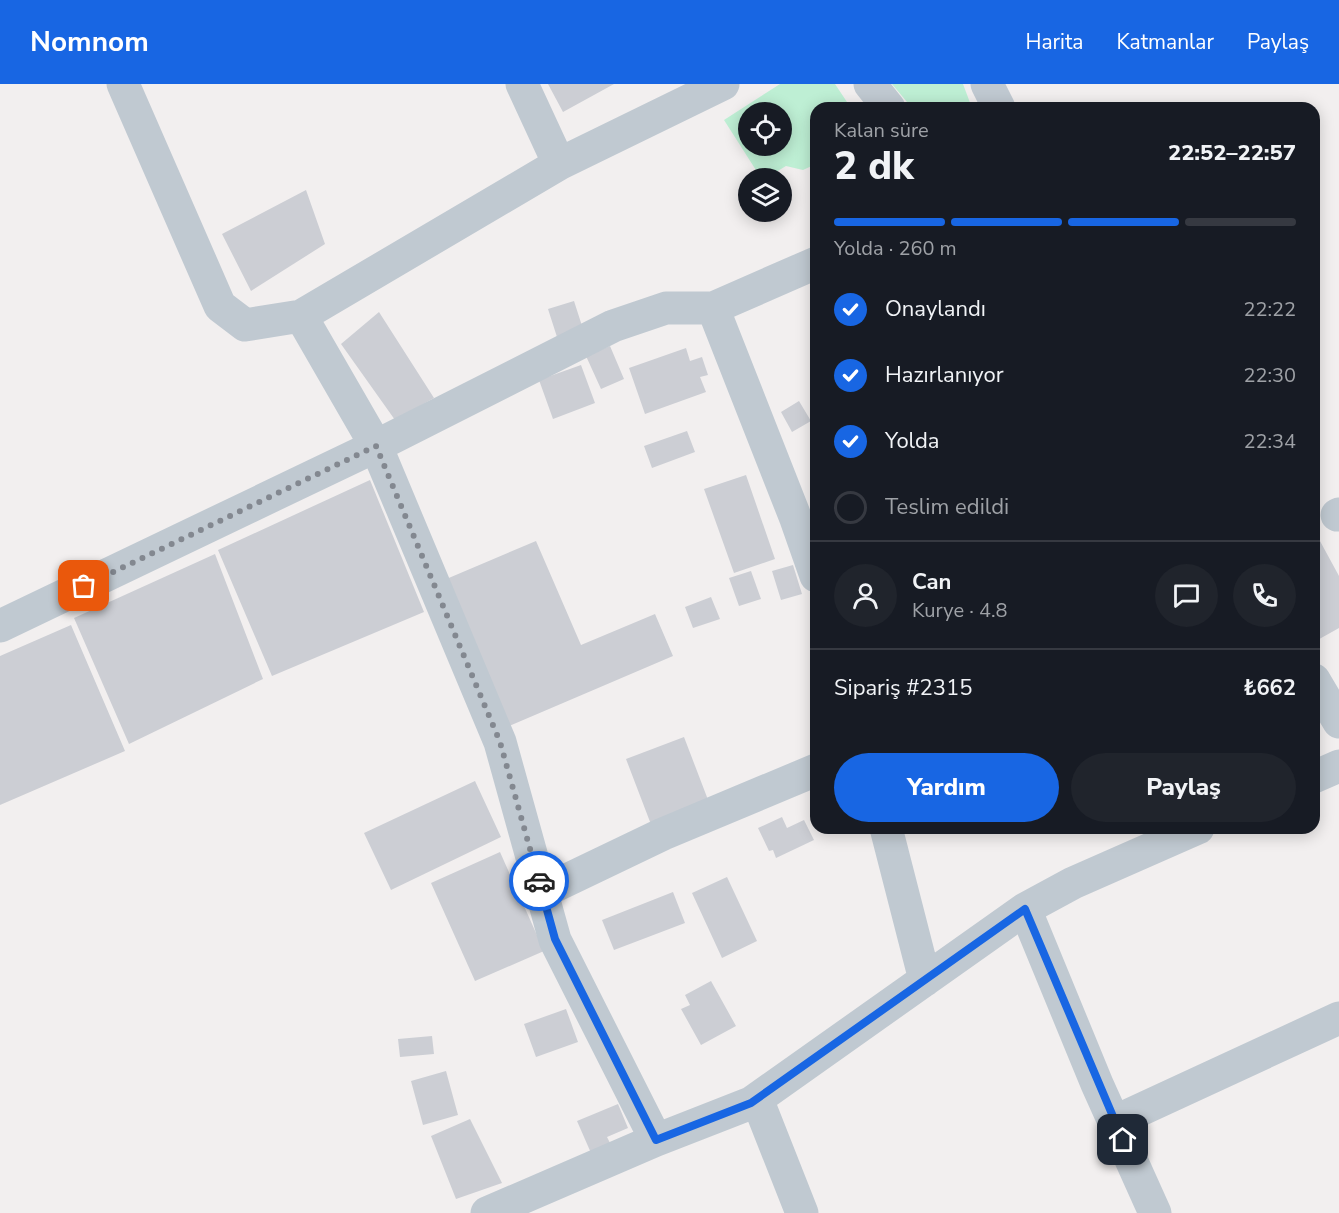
<!DOCTYPE html>
<html lang="tr">
<head>
<meta charset="utf-8">
<style>
  body { margin:0; font-family:"Nunito Sans",sans-serif; background:#20242c; color:#f1f3f6; height:100vh; display:flex; flex-direction:column; font-size:22px; white-space:nowrap }
  * { box-sizing:border-box; margin:0 }
  p { font-size:20px; color:#9ea1a6 }
  .icon { flex:none; width:33px; height:33px; fill:none; stroke:currentColor; stroke-width:2; stroke-linecap:round; stroke-linejoin:round }
  .map { position:relative; flex:1; overflow:hidden }
  .side { position:absolute; left:810px; top:18px; width:510px; height:732px; display:flex; flex-direction:column; background:#171b24; border-radius:18px; box-shadow:0 3px 15px #0003 }
  .side>* { flex:none }
  .buttons { position:absolute; left:738px; top:18px; display:grid; gap:12px }
  .buttons a { display:grid; place-items:center; width:54px; height:54px; border-radius:50%; background:#171b24; box-shadow:0 3px 15px #0003; font-size:30px }
  .pin { position:absolute; display:grid; place-items:center; width:51px; height:51px; color:#fff; margin:-26px; border-radius:12px; box-shadow:0 3px 9px #0006 }
  .courier { position:absolute; display:grid; place-items:center; width:60px; height:60px; margin:-30px; border:4px solid #1866e3; border-radius:50%; background:#fff; color:#222; box-shadow:0 2px 8px #0007 }
  .headline em { font-style:normal; font-weight:800 }
  .headline div { display:flex; flex-direction:column-reverse }
  .headline { display:flex; align-items:center; justify-content:space-between; height:102px; padding:0 24px }
  h1 { font-size:39px; font-weight:800; line-height:45px }
  .bar { display:grid; grid-template-columns:repeat(4,1fr); gap:9px 6px; align-content:center; height:72px; padding:0 24px }
  .bar i { height:8px; border-radius:4px; background:#363941 }
  .bar .on { background:#1866e3 }
  .bar p { grid-column:span 4 }
  .line { display:flex; align-items:center; gap:15px; padding:0 24px; border-top:2px solid #363941 }
  .line div { flex:1 }
  .round { display:grid; place-items:center; flex:none; width:63px; height:63px; border-radius:32px; background:#20242c }
  ol { padding:0 24px; list-style:none }
  li { display:flex; align-items:center; gap:18px; height:66px }
  li p { margin-inline-start:auto }
  li .icon { padding:6px; border-radius:50%; background:#1866e3; color:#fff; stroke-width:4 }
  li:last-child { color:#9ea1a6 }
  li i { width:33px; height:33px; border:3px solid #363941; border-radius:50% }
  .action { display:flex; gap:12px; margin-top:auto; padding:12px 24px }
  .action a { flex:1; height:69px; border-radius:36px; background:#1866e3; color:#fff; font-size:24px; font-weight:800; line-height:69px; text-align:center }
  .action a+a { background:#20242c; color:#f1f3f6 }
  header { display:flex; align-items:center; gap:36px; box-sizing:border-box; height:84px; padding:0 30px; background:#1866e3; color:#fff }
  header strong { font-size:28px }
  nav { display:flex; gap:33px; margin-inline-start:auto; font-size:21px }
  .map>svg:first-child { display:block }
</style>
</head>
<body>
<header>
<strong>Nomnom</strong>
<nav><a>Harita</a><a>Katmanlar</a><a>Paylaş</a></nav>
</header>
<div class="map">
<svg width="1339" height="1129" viewBox="0 0 1339 1129">
  <rect width="100%" height="100%" fill="#f2efef"/>
  <path fill="#beefd4" fill-rule="evenodd" d="M780,0H835L851,24H816V80L803,86L786,82L766,94H761L724,36ZM748,28H782V62H748Z
    M892,0H963L972,24H912Z"/>
  <path fill="#ccced4" d="M548,0H614L563,28Z
    M306,106L325,160L251,207L222,150Z
    M574,217L583,245L557,253L548,225Z
    M379,228L434,314L395,336L341,260Z
    M610,262L624,295L601,305L586,272Z
    M686,264L690,277L702,273L708,291L700,293L706,308L645,330L629,284Z
    M581,281L595,319L553,335L539,296Z
    M799,317L811,337L792,348L781,328Z
    M687,347L695,368L652,384L644,362Z
    M746,391L775,475L734,489L704,405Z
    M370,396L424,528L272,592L218,466Z
    M1314,446L1339,492V544L1314,558Z
    M536,457L581,561L655,530L673,572L507,643L444,496Z
    M215,470L263,595L129,660L74,534Z
    M793,481L802,510L781,516L772,487Z
    M751,487L761,515L739,522L729,494Z
    M711,513L720,535L693,544L685,523Z
    M71,541L125,667L0,721V572Z
    M684,653L710,721L652,743L626,675Z
    M475,697L501,753L391,806L364,749Z
    M782,733L787,744L804,736L814,756L776,774L773,766L769,767L758,744Z
    M500,768L544,867L475,897L431,799Z
    M727,793L757,857L722,874L692,809Z
    M673,808L685,839L614,866L602,836Z
    M711,897L736,942L701,961L681,925L690,921L685,911Z
    M566,925L578,958L536,973L524,940Z
    M432,952L434,970L400,973L398,955Z
    M446,987L458,1031L423,1041L411,997Z
    M618,1020L628,1044L607,1053L611,1061L591,1069L577,1037Z
    M470,1035L502,1099L456,1115L431,1052Z"/>
  <g fill="none" stroke-linecap="round" stroke-linejoin="round">
    <path stroke="#c0c9d1" stroke-width="33" d="M123,0L220,222L245,241L301,232L376,362L500,658L555,856L656,1056
      M522,0L559,80
      M870,0L889,24
      M987,0L999,24
      M713,224L796,435L816,492
      M301,232L559,80L723,0
      M1337,431L1339,430
      M0,542L376,362L613,242L666,224H713L816,179
      M1314,596L1339,638
      M1314,693L1339,682
      M886,744L925,896
      M542,808L663,750L816,686
      M1025,825L1097,1000L1155,1129
      M757,1015L802,1129
      M1114,1038L1339,934
      M487,1129L656,1056L751,1019L1025,825L1073,799L1198,744"/>
  </g>
  <g fill="none" stroke-linecap="round" stroke-linejoin="round">
    <path stroke="#838890" stroke-width="6" stroke-dasharray="0 10.8" d="M84,502L376,362L500,658L539,797"/>
    <path stroke="#1866e3" stroke-width="8" d="M539,797L555,855L656,1056L751,1019L1025,825L1123,1056"/>
  </g>
</svg>
<div class="buttons">
<a><svg class="icon" aria-label="locate" viewBox="0 0 24 24"><circle cx="12" cy="12" r="6"/><path d="M12 2v4M12 18v4M2 12h4M18 12h4"/></svg></a>
<a><svg class="icon" aria-label="layers" viewBox="0 0 24 24"><path d="M12 4l9 5-9 5-9-5zM3 14l9 5 9-5"/></svg></a>
</div>
<div class="pin" style="left:84px;top:502px;background:#ea580c"><svg class="icon" aria-label="bag" viewBox="0 0 24 24"><path d="M5 8h14l-1 12H6zM9 8a3 3 0 0 1 6 0"/></svg></div>
<div class="pin" style="left:1123px;top:1056px;background:#1f2937"><svg class="icon" aria-label="home" viewBox="0 0 24 24"><path d="M3 11l9-7 9 7M6 9v11h12V9"/></svg></div>
<div class="courier" style="left:539px;top:797px"><svg class="icon" aria-label="car" viewBox="0 0 24 24"><path d="M5 17H2v-5l4-1 3-4h7l3 4 3 1v5h-3M9 17h6M6 11h13"/><circle cx="7" cy="17" r="2"/><circle cx="17" cy="17" r="2"/></svg></div>
<section class="side">
<div class="headline"><div><h1>2 dk</h1><p>Kalan süre</p></div><em>22:52–22:57</em></div>
<div class="bar"><i class="on"></i><i class="on"></i><i class="on"></i><i></i><p>Yolda · 260 m</p></div>
<ol>
<li><svg class="icon" aria-label="check" viewBox="0 0 24 24"><path d="M5 12l5 5 9-10"/></svg>Onaylandı<p>22:22</p></li>
<li><svg class="icon" aria-label="check" viewBox="0 0 24 24"><path d="M5 12l5 5 9-10"/></svg>Hazırlanıyor<p>22:30</p></li>
<li><svg class="icon" aria-label="check" viewBox="0 0 24 24"><path d="M5 12l5 5 9-10"/></svg>Yolda<p>22:34</p></li>
<li><i></i>Teslim edildi</li>
</ol>
<div class="line" style="height:108px"><a class="round"><svg class="icon" aria-label="person" viewBox="0 0 24 24"><circle cx="12" cy="8" r="4"/><path d="M4 21q1-7 8-7t8 7"/></svg></a><div><b>Can</b><p>Kurye · 4.8</p></div><a class="round"><svg class="icon" aria-label="chat" viewBox="0 0 24 24"><path d="M4 5h16v11H9l-5 4z"/></svg></a><a class="round"><svg class="icon" aria-label="phone" viewBox="0 0 24 24"><path d="M5 4h4l2 5-3 2q2 4 5 5l2-3 5 2v4C11 20 4 13 5 4z"/></svg></a></div>
<div class="line" style="height:78px"><div>Sipariş #2315</div><b>₺662</b></div>
<div class="action"><a>Yardım</a><a>Paylaş</a></div>
</section>
</div>
</body>
</html>
